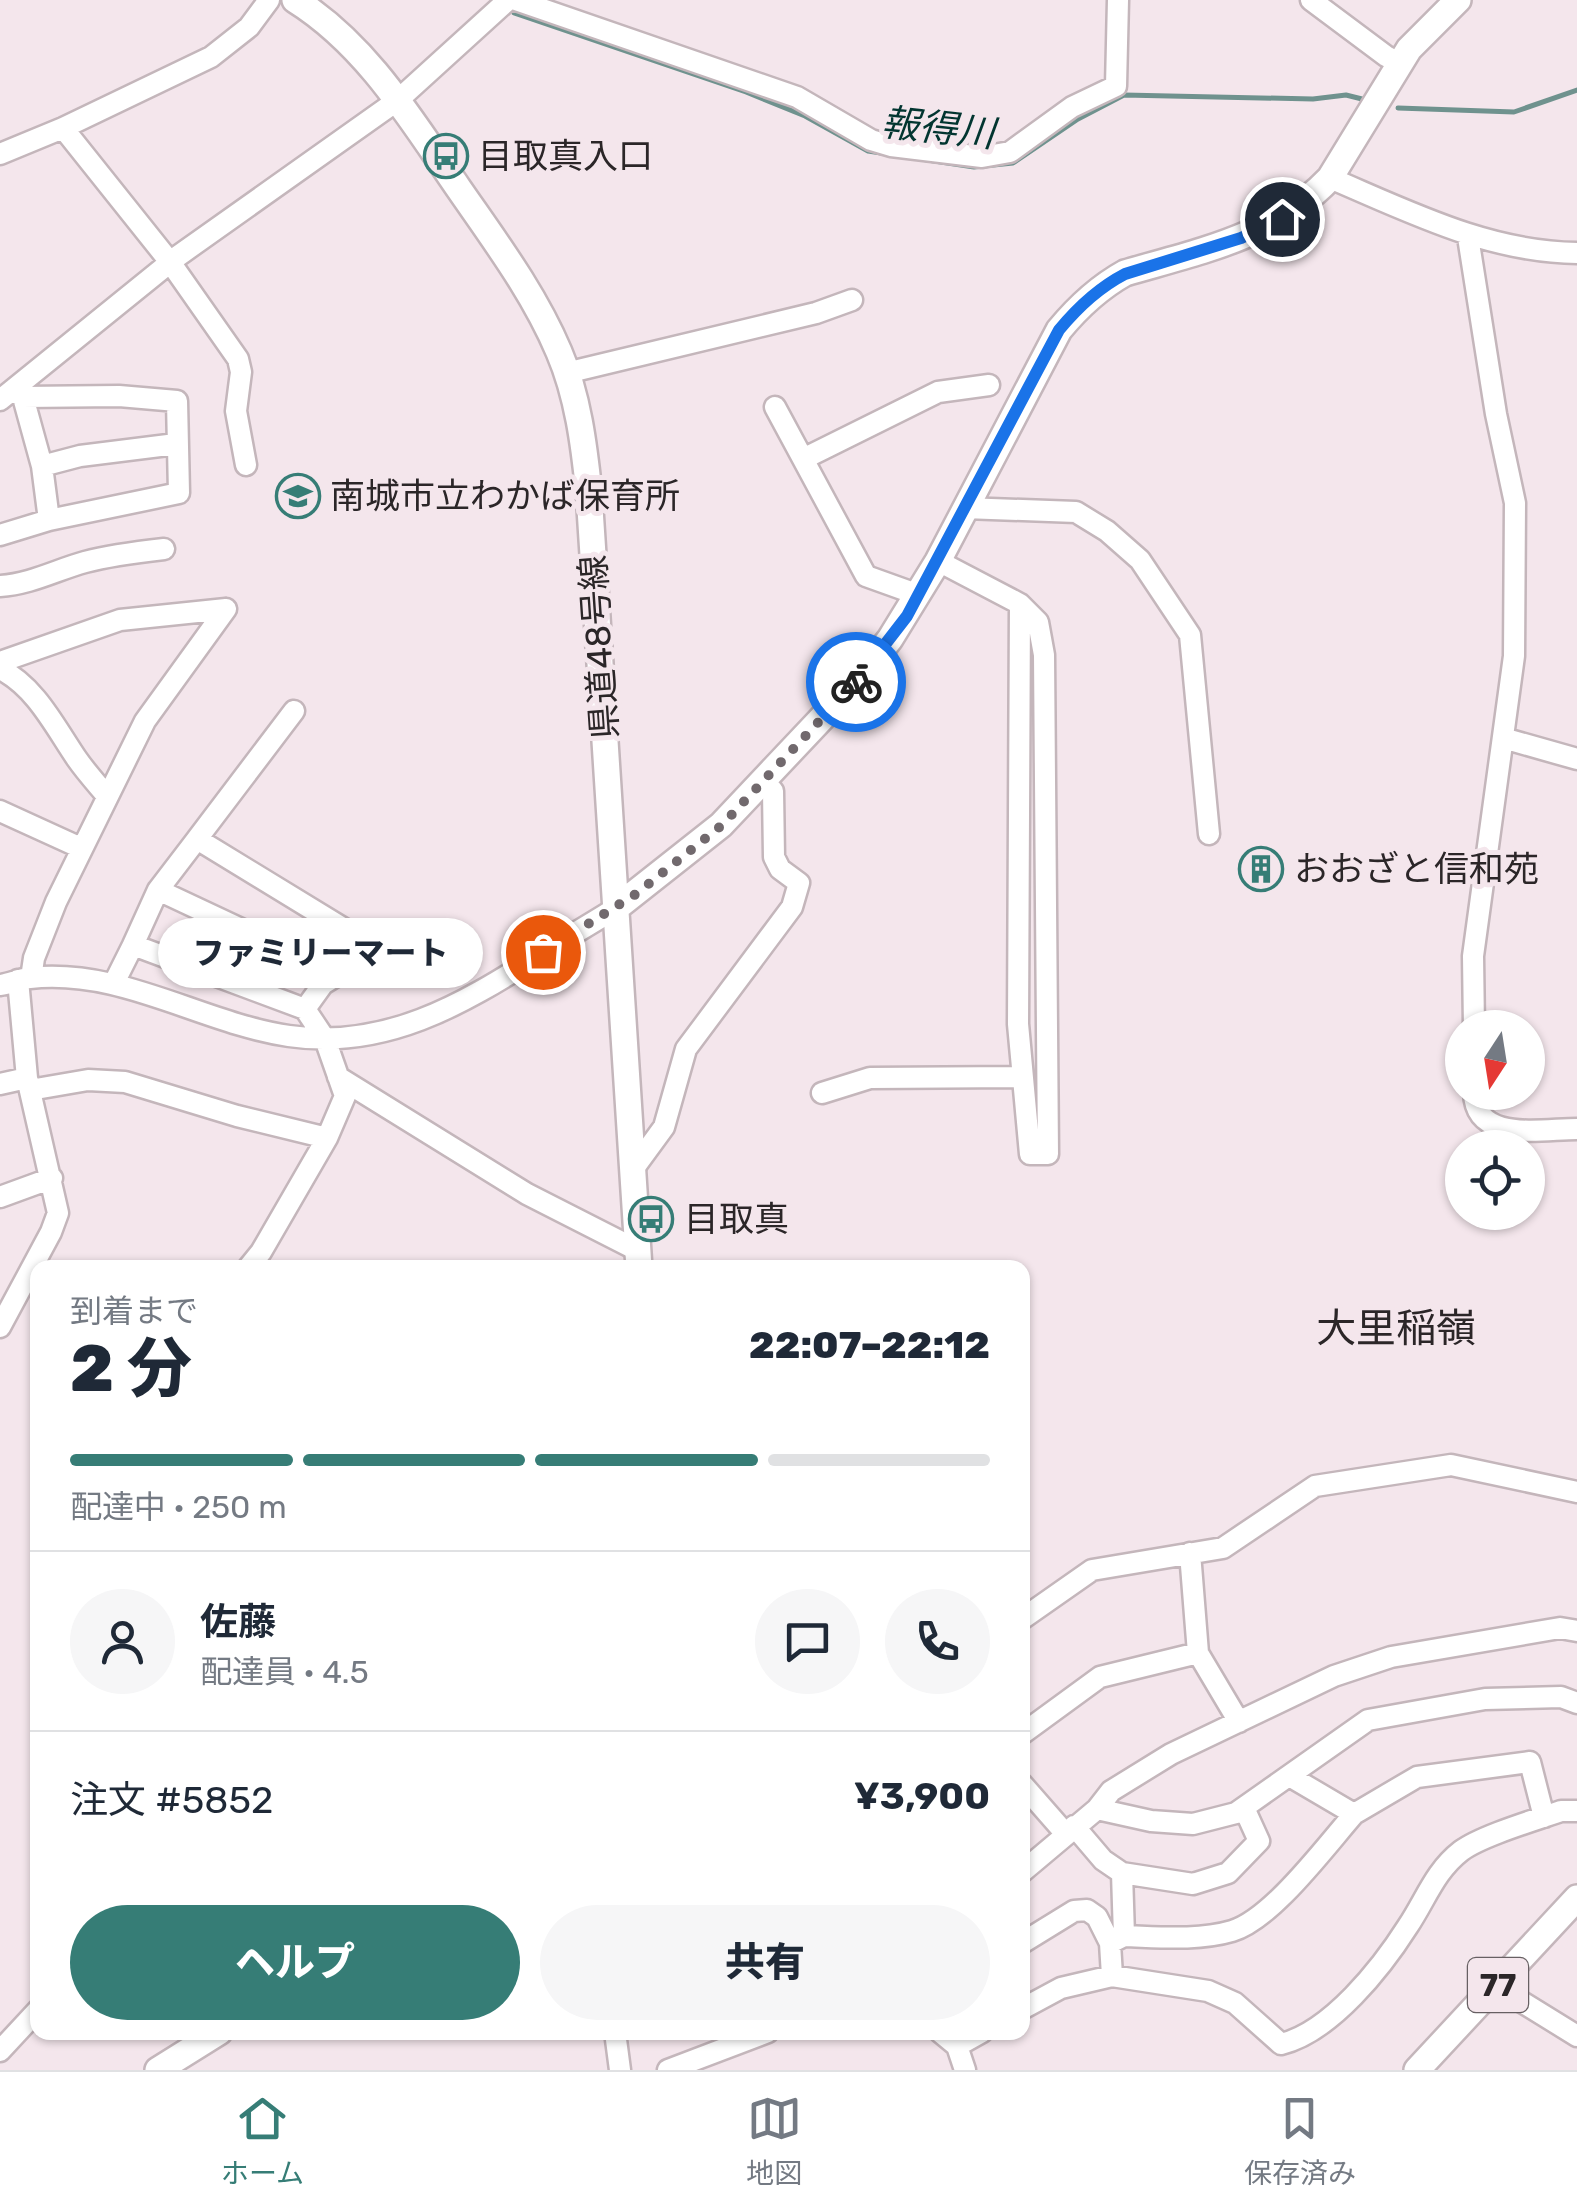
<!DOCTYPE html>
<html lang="ja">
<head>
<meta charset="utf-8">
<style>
  body { margin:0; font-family:Rubik,"Noto Sans JP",sans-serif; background:#f6f6f7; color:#1f2937; height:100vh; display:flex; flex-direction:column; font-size:38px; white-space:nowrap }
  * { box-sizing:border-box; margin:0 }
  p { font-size:32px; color:#747a83 }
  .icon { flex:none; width:55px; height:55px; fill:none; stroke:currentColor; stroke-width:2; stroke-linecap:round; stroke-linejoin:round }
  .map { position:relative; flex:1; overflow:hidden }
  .side { position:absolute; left:30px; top:1260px; width:1000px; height:780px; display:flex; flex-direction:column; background:#fff; border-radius:20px; box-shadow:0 2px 8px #0004 }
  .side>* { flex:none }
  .needle { width:65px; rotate:192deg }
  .buttons { position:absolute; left:1445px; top:1010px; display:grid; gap:20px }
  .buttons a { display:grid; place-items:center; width:100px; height:100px; border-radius:50%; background:#fff; box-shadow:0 2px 8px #0004; font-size:50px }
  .pin { position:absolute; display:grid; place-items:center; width:85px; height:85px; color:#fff; margin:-42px; border:5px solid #fff; border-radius:50%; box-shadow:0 2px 10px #0007 }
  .courier { position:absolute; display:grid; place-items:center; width:100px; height:100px; margin:-50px; border:8px solid #1a73e8; border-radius:50%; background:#fff; color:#222; box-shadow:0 2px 12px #0007 }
  .bubble { position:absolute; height:70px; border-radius:35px; background:#fff; box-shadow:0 2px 8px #0004; font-size:32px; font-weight:800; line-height:70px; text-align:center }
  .head em { font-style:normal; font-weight:800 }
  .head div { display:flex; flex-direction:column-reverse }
  .head { display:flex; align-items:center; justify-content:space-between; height:170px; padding:0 40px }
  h1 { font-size:65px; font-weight:800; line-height:75px }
  .bar { display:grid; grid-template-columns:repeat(4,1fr); gap:15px 10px; align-content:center; height:120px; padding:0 40px }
  .bar i { height:12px; border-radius:8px; background:#e0e1e3 }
  .bar .on { background:#367d76 }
  .bar p { grid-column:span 4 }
  .line { display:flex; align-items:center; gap:25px; padding:0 40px; border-top:2px solid #e0e1e3 }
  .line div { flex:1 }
  .round { display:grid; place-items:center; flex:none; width:105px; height:105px; border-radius:52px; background:#f6f6f7 }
  .primary-button { display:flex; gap:20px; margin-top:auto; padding:20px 40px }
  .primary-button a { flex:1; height:115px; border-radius:60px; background:#367d76; color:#fff; font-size:40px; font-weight:800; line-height:115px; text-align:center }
  .primary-button a+a { background:#f6f6f7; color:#1f2937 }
  .dock { display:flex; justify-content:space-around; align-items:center; height:140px; border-top:2px solid #e0e1e3; background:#fff; font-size:28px; color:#747a83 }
  .dock a { display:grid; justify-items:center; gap:5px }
  .dock .on { color:#367d76 }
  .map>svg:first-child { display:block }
</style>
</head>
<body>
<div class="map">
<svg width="1577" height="2070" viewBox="0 0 1577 2070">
  <rect width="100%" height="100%" fill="#f4e6ec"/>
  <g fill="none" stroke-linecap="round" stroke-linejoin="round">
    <path stroke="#6f928e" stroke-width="5" d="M514,13L746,92L805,116L868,151L974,167L1013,163L1078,119L1124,95L1313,99L1346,95L1362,99
      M1398,108L1514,112L1577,90"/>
    <defs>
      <path id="minor" d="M516,0L797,97L871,140L891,146L982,157L1010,152L1072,107L1116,86L1118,0
        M1311,0L1386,56L1399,63
        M63,128L170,262L238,359L241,372L236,411L246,465
        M0,154L63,128L211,57L249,27L269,0
        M1330,178C1410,212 1488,252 1577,253
        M1468,237L1496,414L1515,503L1514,656L1473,956L1474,1028
        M566,373L816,313L852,300
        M23,397L42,466L49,520
        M0,400L178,256L398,100L508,0
        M775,407L866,576L919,595
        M803,459L938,392L989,385
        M42,466L80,456L176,444
        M964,508L1076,512L1107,531L1140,560L1190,635L1209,834
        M0,535L49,520L179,493L177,401L119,396L23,397L13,391
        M938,561L1020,604L1038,622L1044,655L1048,1154H1030L1018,1024L1020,604
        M0,586C31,584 56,570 85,562C111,555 137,552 164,549
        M0,662L120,620L226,609
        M0,669C36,687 55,727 77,759C86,772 97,784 107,796
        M1503,738L1577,759
        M0,811L81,848
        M197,839L294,711
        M158,890L197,839L346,930L365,958L323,984
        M31,978L34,958L56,902L145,721L226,609
        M114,983L133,945
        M0,985C10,984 19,979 30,978C122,968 201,1023 289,1036C384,1050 462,1005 538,956C564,939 591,924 616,908
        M338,1077L527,1194L639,1251
        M0,1084L27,1078
        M30,1090L88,1080L125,1082L237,1116L327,1138
        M1474,1092C1475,1143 1540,1129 1577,1129
        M822,1093L870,1078L1023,1077
        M634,1168L664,1127L686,1049L792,907L799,883L780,869L774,857L773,791L763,781
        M0,1197L52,1178
        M248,1268L261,1252L327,1138L345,1096L325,1039L305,1009L133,945L158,890L273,944L323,984L305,1009
        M0,1327L51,1232L58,1213L27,1078L18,980
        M1190,1553L1198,1653L1239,1722
        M1022,1619L1092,1570L1223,1548L1315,1486L1451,1465L1577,1492
        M1022,1734L1100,1677L1198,1653
        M1291,1777L1354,1814L1417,1777L1530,1762L1544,1817
        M1022,1784L1065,1833
        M1097,1809L1111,1791L1171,1754L1334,1676L1391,1657L1560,1628L1577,1631
        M1074,1826L1103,1860L1122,1873L1193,1884L1228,1873L1259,1841L1244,1808
        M1022,1872L1097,1809L1151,1821L1193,1824L1236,1813L1368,1720L1485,1699L1561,1697L1577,1703
        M1124,1936C1158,1937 1198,1941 1232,1931C1272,1919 1325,1847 1354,1814
        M1022,1943L1074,1911L1087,1910L1097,1917L1110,1943
        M1112,1976L1110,1943L1124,1936L1122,1873
        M1496,1986L1577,2036
        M1022,2009L1061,1988L1112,1976L1208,1991L1235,2003L1281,2044C1331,2032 1382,1967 1408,1926C1426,1899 1435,1871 1461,1851C1481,1836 1535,1820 1561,1811H1577
        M615,2032L620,2070
        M940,2032L957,2046L965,2070
        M957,2046L982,2032
        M0,2051L38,2010
        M668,2070L768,2032"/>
      <path id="major" d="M295,0C367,45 412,121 459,189C495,241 534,293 559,352C578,396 584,445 589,493L639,1268
        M616,908L721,825L856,682L890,639L938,561L1059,330C1078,307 1098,288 1125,273C1200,251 1274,237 1330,178L1409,49L1458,0
        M158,2070L219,2032
        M1417,2070L1577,1898"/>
    </defs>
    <use href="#minor" stroke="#c4b6bb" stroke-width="25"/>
    <use href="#major" stroke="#c4b6bb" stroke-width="30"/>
    <use href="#minor" stroke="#fff" stroke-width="20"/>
    <use href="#major" stroke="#fff" stroke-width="25"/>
  </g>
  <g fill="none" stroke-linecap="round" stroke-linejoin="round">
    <path stroke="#71696d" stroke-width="10" stroke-dasharray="0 18" d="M543,952L636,894L722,825L856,682"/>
    <path stroke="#1a73e8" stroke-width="12" d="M856,682L907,616L1059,330C1078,307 1098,288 1125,274L1241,238L1282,219"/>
  </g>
  <defs>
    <symbol id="bus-ring" viewBox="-11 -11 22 22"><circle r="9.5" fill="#f4e6ec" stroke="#367d76" stroke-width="1.5"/><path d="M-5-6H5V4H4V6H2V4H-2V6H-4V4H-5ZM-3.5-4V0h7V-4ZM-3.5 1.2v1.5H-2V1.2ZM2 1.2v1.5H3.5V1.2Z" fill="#367d76"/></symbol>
    <symbol id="school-ring" viewBox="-11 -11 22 22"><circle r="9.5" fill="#f4e6ec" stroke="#367d76" stroke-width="1.5"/><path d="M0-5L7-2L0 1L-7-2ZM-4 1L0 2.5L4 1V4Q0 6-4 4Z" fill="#367d76"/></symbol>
    <symbol id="building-ring" viewBox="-11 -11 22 22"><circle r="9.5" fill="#f4e6ec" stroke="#367d76" stroke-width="1.5"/><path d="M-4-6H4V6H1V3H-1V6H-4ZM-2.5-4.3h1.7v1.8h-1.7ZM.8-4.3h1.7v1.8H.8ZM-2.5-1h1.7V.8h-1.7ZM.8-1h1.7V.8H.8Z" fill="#367d76"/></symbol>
  </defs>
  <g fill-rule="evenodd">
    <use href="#bus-ring" x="421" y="131" width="50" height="50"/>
    <use href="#school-ring" x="273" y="471" width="50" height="50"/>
    <use href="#building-ring" x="1236" y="844" width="50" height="50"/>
    <use href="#bus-ring" x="626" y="1194" width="50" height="50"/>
  </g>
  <g text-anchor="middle" stroke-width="10" stroke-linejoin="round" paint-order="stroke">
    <rect fill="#f4e6ec" stroke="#676063" stroke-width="2.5" x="1468" y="1958" width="60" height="54" rx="8"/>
    <g font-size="32" font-weight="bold" fill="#2b2628">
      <text x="1498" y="1996">77</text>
    </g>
    <g font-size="35" fill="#2b2628" stroke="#f4e6ec" text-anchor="start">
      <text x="478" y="168">目取真入口</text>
      <text x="330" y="508">南城市立わかば保育所</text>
      <text x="1294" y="881">おおざと信和苑</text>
      <text x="684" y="1231">目取真</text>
    </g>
    <g font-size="35" fill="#2b2628" stroke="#f4e6ec">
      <text transform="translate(599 647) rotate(-94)" y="12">県道48号線</text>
    </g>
    <g font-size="38" font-style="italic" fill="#023530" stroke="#f4e6ec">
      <text transform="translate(938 128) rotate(6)" y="13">報得川</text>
    </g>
    <g font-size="40" fill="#2b2628" stroke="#f4e6ec">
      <text x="1396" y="1342">大里稲嶺</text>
    </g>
  </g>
</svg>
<div class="buttons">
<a><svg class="needle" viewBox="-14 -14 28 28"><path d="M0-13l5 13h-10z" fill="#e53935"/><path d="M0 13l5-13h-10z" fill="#747a83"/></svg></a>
<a><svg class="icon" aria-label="locate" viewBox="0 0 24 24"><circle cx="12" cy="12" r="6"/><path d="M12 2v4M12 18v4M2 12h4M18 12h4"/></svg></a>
</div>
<div class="pin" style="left:543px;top:952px;background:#ea580c"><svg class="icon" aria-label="bag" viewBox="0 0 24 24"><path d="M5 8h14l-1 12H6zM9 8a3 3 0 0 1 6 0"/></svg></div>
<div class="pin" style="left:1282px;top:219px;background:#1f2937"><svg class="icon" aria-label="home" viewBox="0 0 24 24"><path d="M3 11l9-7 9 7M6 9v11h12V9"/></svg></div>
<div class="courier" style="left:856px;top:682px"><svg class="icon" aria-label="bike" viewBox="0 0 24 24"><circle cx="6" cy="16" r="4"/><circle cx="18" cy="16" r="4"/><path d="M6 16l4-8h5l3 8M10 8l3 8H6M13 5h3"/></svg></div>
<div class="bubble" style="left:158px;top:918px;width:325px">ファミリーマート</div>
<section class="side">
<div class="head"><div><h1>2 分</h1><p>到着まで</p></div><em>22:07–22:12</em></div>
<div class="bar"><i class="on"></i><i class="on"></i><i class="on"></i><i></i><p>配達中 · 250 m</p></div>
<div class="line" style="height:180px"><a class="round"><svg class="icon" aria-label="person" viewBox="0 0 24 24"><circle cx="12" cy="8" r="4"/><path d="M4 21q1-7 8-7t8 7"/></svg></a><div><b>佐藤</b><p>配達員 · 4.5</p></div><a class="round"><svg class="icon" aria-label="chat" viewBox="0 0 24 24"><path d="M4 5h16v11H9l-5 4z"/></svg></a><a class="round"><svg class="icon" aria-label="phone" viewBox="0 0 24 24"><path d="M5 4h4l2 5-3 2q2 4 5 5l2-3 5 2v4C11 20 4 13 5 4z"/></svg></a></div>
<div class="line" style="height:130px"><div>注文 #5852</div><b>¥3,900</b></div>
<div class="primary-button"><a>ヘルプ</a><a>共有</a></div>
</section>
</div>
<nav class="dock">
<a class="on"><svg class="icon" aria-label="home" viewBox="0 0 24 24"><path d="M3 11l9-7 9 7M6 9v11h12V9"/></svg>ホーム</a>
<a><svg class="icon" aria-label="map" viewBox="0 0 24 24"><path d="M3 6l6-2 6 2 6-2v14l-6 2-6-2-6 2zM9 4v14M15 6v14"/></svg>地図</a>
<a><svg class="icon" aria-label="saved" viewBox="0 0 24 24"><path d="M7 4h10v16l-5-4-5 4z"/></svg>保存済み</a>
</nav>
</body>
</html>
